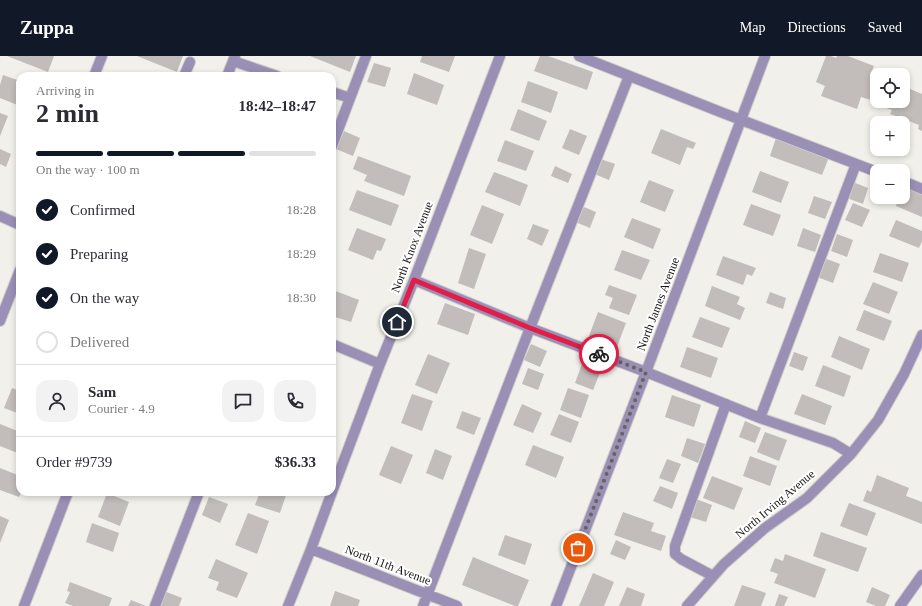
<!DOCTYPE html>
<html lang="en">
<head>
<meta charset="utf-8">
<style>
  body { margin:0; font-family:Georgia,serif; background:#f2f2f3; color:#2b2b33; height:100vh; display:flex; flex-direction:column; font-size:15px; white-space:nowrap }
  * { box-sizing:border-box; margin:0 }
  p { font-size:13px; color:#7c7c81 }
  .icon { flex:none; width:22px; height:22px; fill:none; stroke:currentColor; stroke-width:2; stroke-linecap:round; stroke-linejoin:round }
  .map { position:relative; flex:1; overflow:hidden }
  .side { position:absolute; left:16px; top:16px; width:320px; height:424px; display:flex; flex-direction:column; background:#fff; border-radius:12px; box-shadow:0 2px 6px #0003 }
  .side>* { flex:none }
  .controls { position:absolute; left:870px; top:12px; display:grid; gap:8px }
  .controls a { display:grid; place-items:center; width:40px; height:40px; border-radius:8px; background:#fff; box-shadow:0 2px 6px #0003; font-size:20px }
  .pin { position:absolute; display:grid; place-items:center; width:34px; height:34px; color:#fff; margin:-17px; border:2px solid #fff; border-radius:50%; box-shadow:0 1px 4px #0007 }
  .courier { position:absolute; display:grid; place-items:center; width:40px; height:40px; margin:-20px; border:3px solid #e11d48; border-radius:50%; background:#fff; color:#222; box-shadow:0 1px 5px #0007 }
  .overview em { font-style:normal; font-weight:800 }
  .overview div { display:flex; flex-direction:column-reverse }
  .overview { display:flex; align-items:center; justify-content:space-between; height:68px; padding:0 20px }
  h1 { font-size:26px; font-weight:800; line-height:30px }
  .bar { display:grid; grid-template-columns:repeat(4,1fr); gap:6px 4px; align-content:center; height:48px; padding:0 20px }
  .bar i { height:5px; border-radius:3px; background:#e1e1e2 }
  .bar .selected { background:#111827 }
  .bar p { grid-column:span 4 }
  .line { display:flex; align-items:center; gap:10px; padding:0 20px; border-top:1px solid #e1e1e2 }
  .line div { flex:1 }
  .round { display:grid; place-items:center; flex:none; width:42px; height:42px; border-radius:12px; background:#f2f2f3 }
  ol { padding:0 20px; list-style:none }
  li { display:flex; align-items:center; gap:12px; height:44px }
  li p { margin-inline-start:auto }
  li .icon { padding:4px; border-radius:50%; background:#111827; color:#fff; stroke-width:4 }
  li:last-child { color:#7c7c81 }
  li i { width:22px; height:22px; border:2px solid #e1e1e2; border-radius:50% }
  header { display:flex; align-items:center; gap:24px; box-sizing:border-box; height:56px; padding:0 20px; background:#111827; color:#fff }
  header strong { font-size:19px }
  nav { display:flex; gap:22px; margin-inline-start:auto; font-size:14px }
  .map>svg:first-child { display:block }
</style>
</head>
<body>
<header>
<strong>Zuppa</strong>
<nav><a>Map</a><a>Directions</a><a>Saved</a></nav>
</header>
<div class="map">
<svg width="922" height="550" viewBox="0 0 922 550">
  <rect width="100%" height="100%" fill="#f1f0eb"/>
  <path fill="#c2bcba" d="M7,0H54L48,16Z
    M137,0H183L177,16Z
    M310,0H356L350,16Z
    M422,0H455L449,16L420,6Z
    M540,0H548L593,16L587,34L534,15Z
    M826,0H831L836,2L837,0H848L874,10L870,20L877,22V27L871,44L861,41L857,53L821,40L825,30L816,26Z
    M374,7L391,12L385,31L367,26Z
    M414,17L444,29L437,49L407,38Z
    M3,19L20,25V50L0,42V29Z
    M528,25L558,36L551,57L521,46Z
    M903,30L922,38V75L918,73L919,69L890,58L892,54L880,50L882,45H903Z
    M518,53L547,65L539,85L510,74Z
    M0,57L8,60L0,80Z
    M570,73L587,80L579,99L562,92Z
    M661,73L696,87L693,93L687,91L680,109L651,97Z
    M344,75L360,82L353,100L336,93Z
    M776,82L829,101L822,119L770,100Z
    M505,84L534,95L526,115L497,105Z
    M0,93L11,98L6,111L0,108Z
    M358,100L411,120L404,140L364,125L367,119L353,113Z
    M598,102L615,108L609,124L592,117Z
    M555,110L572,118L568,127L551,120Z
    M760,115L789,126L781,147L752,136Z
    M494,116L528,129L520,150L485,136Z
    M649,124L674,134L665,156L640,146Z
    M853,126L868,132L863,148L847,142Z
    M904,130L922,137V161L896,150L899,141H903V133Z
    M357,134L399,149L391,170L349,154Z
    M814,140L832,146L825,163L808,157Z
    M853,147L870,154L862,171L845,164Z
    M751,148L781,159L773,180L743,169Z
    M482,149L504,158L492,188L470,179Z
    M579,149L596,156L590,172L573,165Z
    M632,162L661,173L653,193L624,181Z
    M896,164L922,175V185L919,192L889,180Z
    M533,168L549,174L542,190L527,183Z
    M357,172L386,183L381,195L377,194L373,204L348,194Z
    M803,172L821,179L815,196L797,190Z
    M837,178L853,184L847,201L831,195Z
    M469,192L486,198L474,233L458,227Z
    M622,194L650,204L641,224L614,214Z
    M880,197L909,207L902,226L873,216Z
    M723,200L756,212L752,220L747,218L743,229L716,219Z
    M824,202L840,208L833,227L817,221Z
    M873,226L898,236L889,258L863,248Z
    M609,229L637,239L629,259L609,252L613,242L605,239Z
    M712,230L740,241L737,248L745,252L740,264L705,250Z
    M333,234L359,244L351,266L332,260V238Z
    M770,236L786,242L783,253L766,247Z
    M445,247L475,258L468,279L437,268Z
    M864,254L892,265L884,285L856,274Z
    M598,256L626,267L617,291L589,280Z
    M700,261L730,272L722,292L692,281Z
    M839,280L870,293L862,314L831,301Z
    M531,288L547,295L540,311L524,304Z
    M687,291L718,302L711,322L680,311Z
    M794,296L808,301L803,315L789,310Z
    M428,298L450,307L437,338L415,329Z
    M583,305L602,312L593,334L575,327Z
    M823,309L851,320L844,341L815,330Z
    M528,312L544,318L538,334L522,328Z
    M12,332L20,335V358L4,352Z
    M568,332L589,339L581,362L560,354Z
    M412,338L433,345L422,375L401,367Z
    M802,338L832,350L825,369L794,358Z
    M672,339L701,349L694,371L665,361Z
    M522,348L542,357L533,377L513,369Z
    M462,355L481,362L474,379L456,372Z
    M559,358L579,366L571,387L550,379Z
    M745,365L761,372L755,387L739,381Z
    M0,368L20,376V398L0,390Z
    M765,376L787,384L779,405L757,396Z
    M687,382L705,388L698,407L681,400Z
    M533,389L564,401L556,422L525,409Z
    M391,390L413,399L401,428L379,419Z
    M435,393L452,400L443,424L426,417Z
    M750,400L777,410L770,430L743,420Z
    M667,403L681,408L673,427L659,422Z
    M0,412L20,420V436H21L19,441L0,434Z
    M877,419L909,432L906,440L922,446V468L863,445L867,434L871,436Z
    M712,420L743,432L734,454L703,442Z
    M660,430L678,437L672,453L653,445Z
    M260,436H287L280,457L255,449Z
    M107,437L129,446L120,470L98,461Z
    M209,441L228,448L220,467L202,459Z
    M696,443L712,449L706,466L690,461Z
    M849,447L876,457L867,480L840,470Z
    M623,456L654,467L651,475L666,480L661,495L614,479Z
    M248,457L269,465L257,498L235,489Z
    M0,460L9,464L0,487Z
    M92,467L119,477L113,496L86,486Z
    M821,476L867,492L858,516L813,500Z
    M505,479L532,488L525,509L498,499Z
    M616,484L631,491L625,504L610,498Z
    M785,498L826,513L815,542L774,527L778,518L770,515L775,502L783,505Z
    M473,501L529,524L518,550H515L462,529Z
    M216,503L248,517L237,542L216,534L219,526L208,522Z
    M593,517L614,526L604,550H579Z
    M70,526L112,542L109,550H73L65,547L70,536L67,535Z
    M742,529L766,537L761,550H734Z
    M627,531L645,538L641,550H619Z
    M872,531L890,539L885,550H876L866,546Z
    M164,535L182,542L179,550H158Z
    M335,535L360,544L358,550H330Z
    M779,538L788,541L784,550H775Z
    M131,544L146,550H128Z"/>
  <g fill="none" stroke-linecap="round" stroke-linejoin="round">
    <defs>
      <path id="minor" d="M579,0L723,57L877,116
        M233,5L277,20
        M94,20L102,0
        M184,20L190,6
        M227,20L235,0
        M332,36L350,42
        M332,90L366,0
        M903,125L922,133
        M0,160L20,169
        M414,224L530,272L646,316L760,362L833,387L851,398
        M0,265L20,214
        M332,288L380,308
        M760,362L856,108
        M332,436L380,308L414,224L500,0
        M311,493L457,550
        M713,520L681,503L675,498V490L726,348
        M24,550L68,436
        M155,550L199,436
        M288,550L311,493L332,436
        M423,550L530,272L629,20
        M556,550L646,316L765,0
        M687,550L724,508L765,472L807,442L851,398L878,364L904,318L922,279
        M900,550L922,519"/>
    </defs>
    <use href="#minor" stroke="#cecdc9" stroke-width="12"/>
    <use href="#minor" stroke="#9a8fb5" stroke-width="10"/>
  </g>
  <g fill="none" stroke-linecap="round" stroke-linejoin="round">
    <path stroke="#646461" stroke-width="4" stroke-dasharray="0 7.2" d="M578,492L646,316L599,298"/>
    <path stroke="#e11d48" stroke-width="5" d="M397,266L414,224L530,272L599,298"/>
  </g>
  <g text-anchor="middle" stroke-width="4" stroke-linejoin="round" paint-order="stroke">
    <g font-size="12" fill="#181816" stroke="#fff">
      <text transform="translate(412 191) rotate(-69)" y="4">North Knox Avenue</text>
      <text transform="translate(658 248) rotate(-69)" y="4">North James Avenue</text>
      <text transform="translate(775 448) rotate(-40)" y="4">North Irving Avenue</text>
      <text transform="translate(388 509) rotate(21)" y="4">North 11th Avenue</text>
    </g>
  </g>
</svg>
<div class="controls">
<a><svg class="icon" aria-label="locate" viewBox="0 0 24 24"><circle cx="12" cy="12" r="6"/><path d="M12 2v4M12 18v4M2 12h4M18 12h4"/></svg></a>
<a>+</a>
<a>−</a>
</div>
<div class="pin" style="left:578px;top:492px;background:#ea580c"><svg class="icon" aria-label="bag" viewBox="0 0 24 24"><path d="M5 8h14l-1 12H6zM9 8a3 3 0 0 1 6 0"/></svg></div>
<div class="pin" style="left:397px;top:266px;background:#1f2937"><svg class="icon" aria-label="home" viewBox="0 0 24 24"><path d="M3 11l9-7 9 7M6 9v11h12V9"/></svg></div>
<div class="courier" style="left:599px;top:298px"><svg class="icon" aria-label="bike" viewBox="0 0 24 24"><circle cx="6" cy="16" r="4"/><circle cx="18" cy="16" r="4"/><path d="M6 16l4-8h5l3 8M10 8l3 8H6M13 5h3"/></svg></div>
<section class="side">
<div class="overview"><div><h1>2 min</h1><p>Arriving in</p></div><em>18:42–18:47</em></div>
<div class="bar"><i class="selected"></i><i class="selected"></i><i class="selected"></i><i></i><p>On the way · 100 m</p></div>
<ol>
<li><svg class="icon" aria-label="check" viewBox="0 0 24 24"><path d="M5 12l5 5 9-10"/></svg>Confirmed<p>18:28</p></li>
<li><svg class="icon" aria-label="check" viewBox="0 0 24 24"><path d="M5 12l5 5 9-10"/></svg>Preparing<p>18:29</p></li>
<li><svg class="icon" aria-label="check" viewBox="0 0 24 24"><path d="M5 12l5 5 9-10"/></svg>On the way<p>18:30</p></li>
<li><i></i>Delivered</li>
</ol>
<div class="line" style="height:72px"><a class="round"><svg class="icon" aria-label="person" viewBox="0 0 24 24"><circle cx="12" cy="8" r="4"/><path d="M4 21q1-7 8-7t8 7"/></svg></a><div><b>Sam</b><p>Courier · 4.9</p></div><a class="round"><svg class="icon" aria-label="chat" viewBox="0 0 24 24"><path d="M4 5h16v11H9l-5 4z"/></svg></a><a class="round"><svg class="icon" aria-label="phone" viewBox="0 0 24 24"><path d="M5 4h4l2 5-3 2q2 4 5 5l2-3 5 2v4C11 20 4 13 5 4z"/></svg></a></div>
<div class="line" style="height:52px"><div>Order #9739</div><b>$36.33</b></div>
</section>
</div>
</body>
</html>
